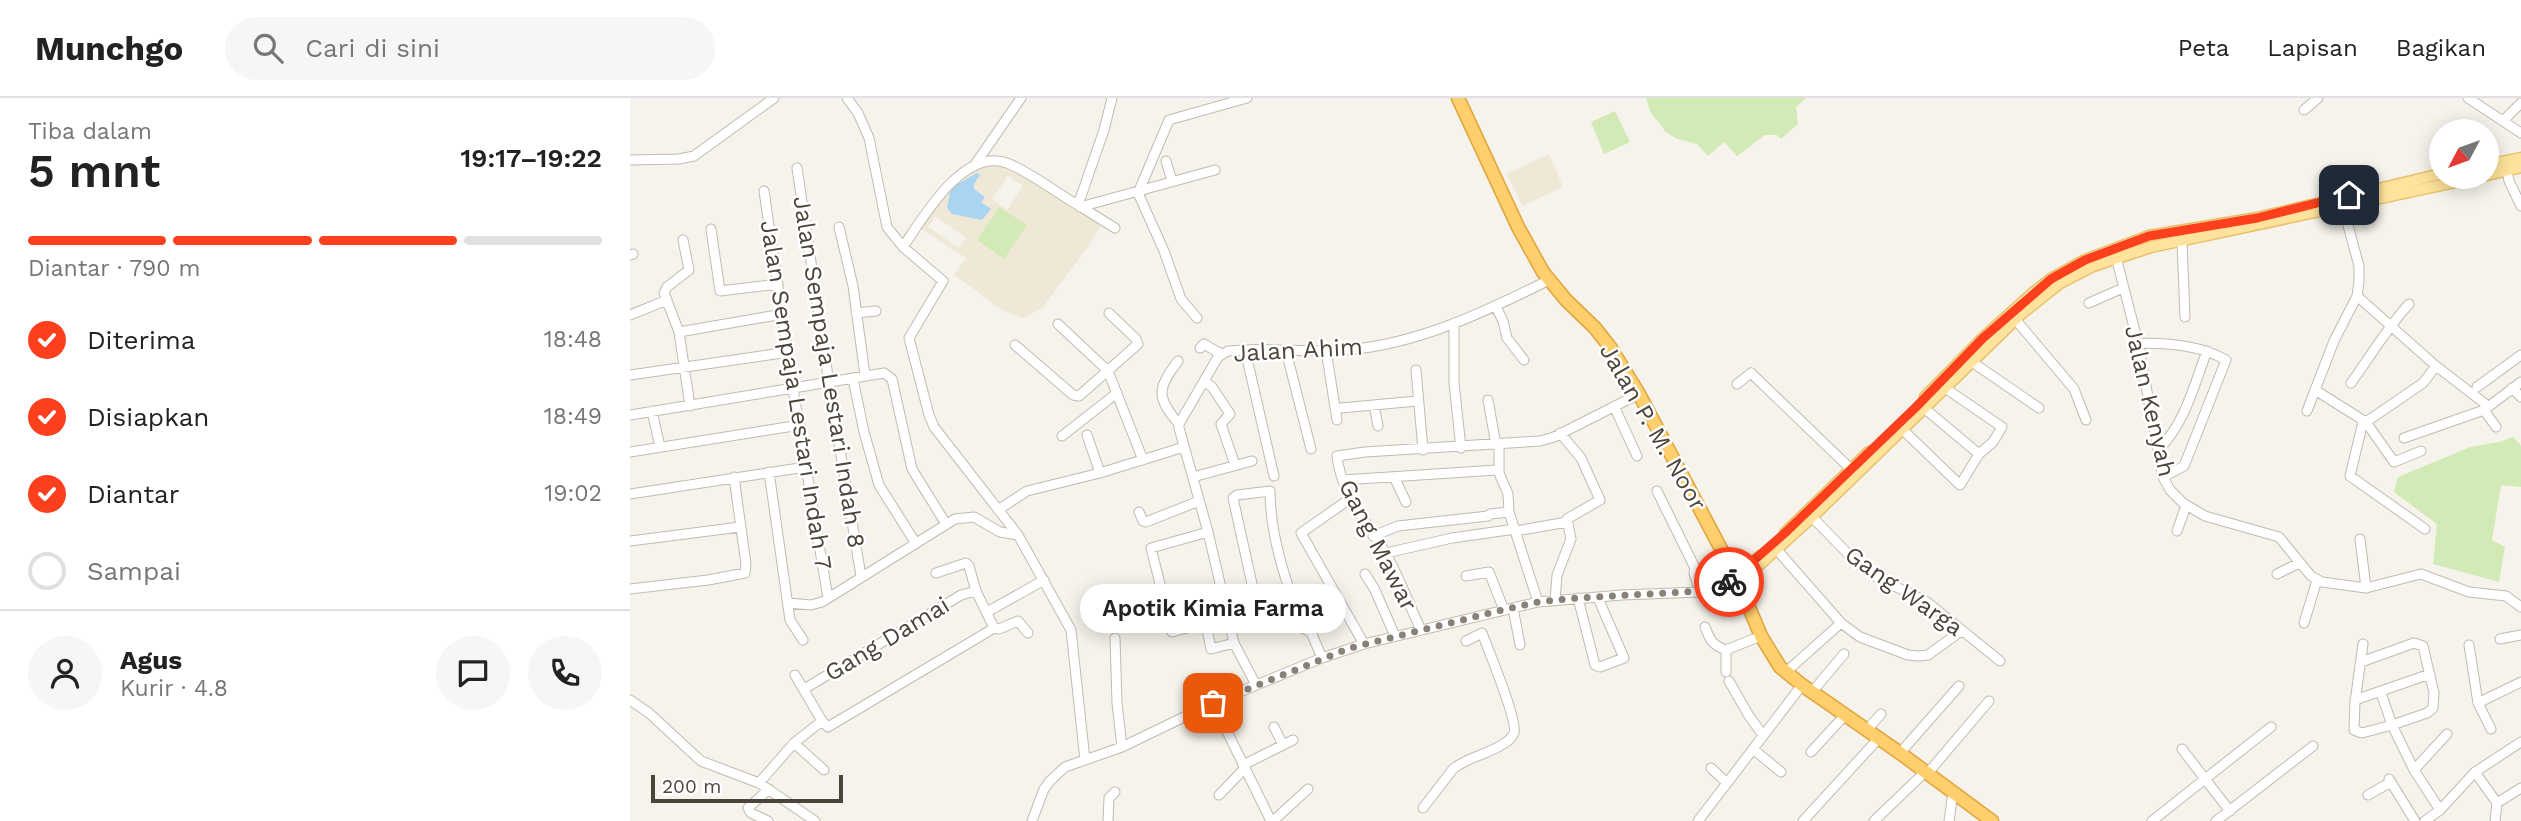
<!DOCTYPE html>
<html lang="id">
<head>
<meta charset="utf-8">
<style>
  body { margin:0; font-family:"Work Sans",sans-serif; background:#f6f6f6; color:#222; height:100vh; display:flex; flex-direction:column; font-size:26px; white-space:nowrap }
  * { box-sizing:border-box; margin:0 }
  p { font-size:23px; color:#767676 }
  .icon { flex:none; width:38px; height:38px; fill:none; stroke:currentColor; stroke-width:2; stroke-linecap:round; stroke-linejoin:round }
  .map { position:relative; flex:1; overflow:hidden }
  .side { display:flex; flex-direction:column; background:#fff; width:630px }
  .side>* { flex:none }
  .needle { width:46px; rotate:229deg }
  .controls { position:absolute; left:1799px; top:21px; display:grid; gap:14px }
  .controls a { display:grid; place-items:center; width:70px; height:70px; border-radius:50%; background:#fff; box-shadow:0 4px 18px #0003; font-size:35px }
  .scale { position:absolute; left:21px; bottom:18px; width:192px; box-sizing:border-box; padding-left:7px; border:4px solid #4b4439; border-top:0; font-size:19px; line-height:24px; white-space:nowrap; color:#4b4439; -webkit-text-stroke:5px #fff; paint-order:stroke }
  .pin { position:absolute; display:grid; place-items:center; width:60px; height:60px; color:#fff; margin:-30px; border-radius:14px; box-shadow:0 4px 10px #0006 }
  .courier { position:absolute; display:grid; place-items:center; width:70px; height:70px; margin:-35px; border:5px solid #fc3f1d; border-radius:50%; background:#fff; color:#222; box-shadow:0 2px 9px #0007 }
  .bubble { position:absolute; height:49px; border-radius:24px; background:#fff; box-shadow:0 4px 18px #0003; font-size:23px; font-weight:600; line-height:49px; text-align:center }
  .headline em { font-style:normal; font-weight:600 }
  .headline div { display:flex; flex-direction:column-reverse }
  .headline { display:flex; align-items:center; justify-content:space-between; height:119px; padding:0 28px }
  h1 { font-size:46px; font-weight:600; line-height:52px }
  .bar { display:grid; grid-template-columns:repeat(4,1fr); gap:10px 7px; align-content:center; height:84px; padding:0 28px }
  .bar i { height:9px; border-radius:5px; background:#e0e0e0 }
  .bar .selected { background:#fc3f1d }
  .bar p { grid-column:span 4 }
  .line { display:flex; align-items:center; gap:18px; padding:0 28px; border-top:2px solid #e0e0e0 }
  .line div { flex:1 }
  .round { display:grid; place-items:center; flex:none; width:74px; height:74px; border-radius:37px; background:#f6f6f6 }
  ol { padding:0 28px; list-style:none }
  li { display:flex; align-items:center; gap:21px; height:77px }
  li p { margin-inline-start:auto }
  li .icon { padding:7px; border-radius:50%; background:#fc3f1d; color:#fff; stroke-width:4 }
  li:last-child { color:#767676 }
  li i { width:38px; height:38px; border:4px solid #e0e0e0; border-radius:50% }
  header { display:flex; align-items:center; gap:42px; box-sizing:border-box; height:98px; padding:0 35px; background:#fff; border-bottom:2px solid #e0e0e0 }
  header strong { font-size:33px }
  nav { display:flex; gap:38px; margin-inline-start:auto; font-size:24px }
  .search { width:490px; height:63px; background:#f6f6f6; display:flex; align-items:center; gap:18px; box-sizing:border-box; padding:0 24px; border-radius:38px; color:#767676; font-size:26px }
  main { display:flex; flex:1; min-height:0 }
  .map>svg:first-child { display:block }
</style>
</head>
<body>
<header>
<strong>Munchgo</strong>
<div class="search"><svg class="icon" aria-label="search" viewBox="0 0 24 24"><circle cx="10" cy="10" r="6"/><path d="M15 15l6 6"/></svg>Cari di sini</div>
<nav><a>Peta</a><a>Lapisan</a><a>Bagikan</a></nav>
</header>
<main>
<section class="side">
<div class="headline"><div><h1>5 mnt</h1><p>Tiba dalam</p></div><em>19:17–19:22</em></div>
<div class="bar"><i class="selected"></i><i class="selected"></i><i class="selected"></i><i></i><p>Diantar · 790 m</p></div>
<ol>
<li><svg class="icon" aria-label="check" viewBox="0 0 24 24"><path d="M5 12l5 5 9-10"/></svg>Diterima<p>18:48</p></li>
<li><svg class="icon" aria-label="check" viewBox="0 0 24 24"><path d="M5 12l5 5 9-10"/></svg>Disiapkan<p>18:49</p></li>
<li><svg class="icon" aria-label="check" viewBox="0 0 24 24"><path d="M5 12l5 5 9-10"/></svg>Diantar<p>19:02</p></li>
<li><i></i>Sampai</li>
</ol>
<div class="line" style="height:126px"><a class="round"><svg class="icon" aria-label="person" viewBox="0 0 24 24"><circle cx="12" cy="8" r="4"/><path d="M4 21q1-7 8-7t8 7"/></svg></a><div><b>Agus</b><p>Kurir · 4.8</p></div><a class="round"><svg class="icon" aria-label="chat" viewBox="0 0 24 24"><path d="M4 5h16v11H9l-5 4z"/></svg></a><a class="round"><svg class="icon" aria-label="phone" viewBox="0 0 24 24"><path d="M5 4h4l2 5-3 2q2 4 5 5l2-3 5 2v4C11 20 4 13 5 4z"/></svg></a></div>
</section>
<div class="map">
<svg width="1891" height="723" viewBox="0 0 1891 723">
  <rect width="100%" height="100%" fill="#f6f3ec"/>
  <path fill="#efe8d6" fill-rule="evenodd" d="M919,56L933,89L892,108L877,76Z
    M372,66L472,125L457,150L412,210L393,220L374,213L324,177L336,160L291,131L321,88L348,70ZM378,78L393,88L377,112L362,101ZM305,118L336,140L329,150L298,129Z"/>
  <path fill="#d2eab5" d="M1016,0H1176L1166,9L1168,26L1151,41L1147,37H1135L1107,58L1094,44L1078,58L1067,46L1045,40L1036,34L1021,15Z
    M985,13L1000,44L974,56L961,24Z
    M369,109L397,127L374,161L347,142Z
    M1883,339L1891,348V389L1871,387L1862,442L1875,449L1869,484L1803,466L1807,426L1764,394L1768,379L1840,349L1869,344Z"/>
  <path fill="#a9d4f2" d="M347,75L350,77L344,86V91L355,99L351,104L361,111L352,122L322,116L317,110L321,90Z"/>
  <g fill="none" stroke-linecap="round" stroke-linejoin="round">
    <defs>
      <path id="minor" d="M217,0L228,15L239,40L257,129L273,149L313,183L279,240L299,317L304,329L388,437L441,532L455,662
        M482,0L474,32L448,107L485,130
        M1838,0L1891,35
        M1674,12L1688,0
        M1874,22L1891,5
        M0,62L49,61L64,58L144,0
        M536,63L542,83
        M344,68L391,0
        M167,70L199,285L231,478
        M1877,72L1879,83L1891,108
        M134,93L163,291L198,500
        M450,109L585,72
        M1713,109L1729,168V184L1727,198L1704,243L1685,292L1736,324L1793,285L1806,268
        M209,129L223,188L235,277
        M81,131L90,193L148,186
        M53,142L59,172L37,189L34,195L49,234L60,308
        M1552,143L1555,219
        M273,149C293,120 333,49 377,65C402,75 425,94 448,107
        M0,157L3,156
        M1486,159L1508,245L1533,379L1540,392L1553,405L1575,418L1649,439L1681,478L1692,484L1736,490L1791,476L1839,494L1876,498L1891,509
        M1727,198L1806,268L1858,308
        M1459,205L1493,190
        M866,209L873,223L877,240L894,262
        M226,215L246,213
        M0,217L37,202
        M567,220L551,201L534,153L508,95L539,22L617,0
        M1385,221L1444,291L1456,322
        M824,225V285L831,350
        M428,226L478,273L513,362
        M49,234L153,216
        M1508,245C1538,245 1570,247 1596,262L1554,368L1533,379
        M385,247L443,297L449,298L508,246L506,241L479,215
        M570,250L574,246L591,256
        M615,252L644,378
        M696,252L707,322
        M656,253L681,351
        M548,263C527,291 526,299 549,326
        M1342,264L1409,310
        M786,272L793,352
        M0,277L159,254
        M223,281L234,334L249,387L285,444
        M575,284L582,289L600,316L591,326L605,367
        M1721,285C1740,259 1757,230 1779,206
        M1107,286L1121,275L1225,375
        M1847,289L1891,257
        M1882,290L1891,299
        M858,302L866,347
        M744,307L748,328
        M984,308L1007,358
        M711,310L787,303
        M1294,310L1349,356
        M1854,312L1866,329
        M22,313L30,349
        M1677,313L1685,292
        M0,317L254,275L262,281L282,371L316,426
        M1733,324L1720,378L1795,431
        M1736,324L1764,364L1791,353
        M1272,331L1330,387L1349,356L1363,344L1372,329L1315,290
        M457,337L470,375
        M432,338L487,295
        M1774,340L1854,312L1891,284
        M869,347V375L878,396L879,414L908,504
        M1528,352C1555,326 1564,287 1577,253
        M0,354L170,327
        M139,374L160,522L173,542
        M563,379L622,363
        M764,379L776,404
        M713,382L867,372L869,375
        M1027,393L1065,470L1064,475L1070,494
        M0,396L176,369
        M721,400L671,435L734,546
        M368,412L397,393L470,375L554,349
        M509,414L513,423L516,424L569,403
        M1182,419L1228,466L1248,480L1297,504L1370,563
        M886,433L937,424
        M1547,433L1556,408
        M578,434L521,450L542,534L598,519
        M743,438L768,428L858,418L860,416L879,414
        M1730,441L1736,490
        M0,443L110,429
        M1147,452L1211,525L1230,539L1278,557L1288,558L1298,557L1331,533
        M756,455L822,440L885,431
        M306,475L336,465L339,468L346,493
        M735,476L745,492L765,538
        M1647,476L1669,465
        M836,478L859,474L874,512
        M0,491L78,482L115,475L116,466L104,379
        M948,500L965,567L970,569L994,560L968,500
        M925,503L927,477L941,441L937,421L970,402L951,360L930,335
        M158,505L181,507L192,504L325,421L344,419L370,434L388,437
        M595,505L624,495L603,400L607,397L640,393C640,439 657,486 672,530L681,534L692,560
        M883,510L890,547
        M357,514L414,482
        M1674,525L1687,482
        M576,526L581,551L604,545
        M1075,529C1080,542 1082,547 1096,552L1131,538
        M364,530L369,531L388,523L398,535
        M791,532C779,507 770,480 756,456C738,424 711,397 707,358L735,354L910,343L924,339L1009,296
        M485,540L487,605L492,649
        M1870,541L1891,537
        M1733,546L1725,604L1724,632L1732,635L1762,627L1784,672L1810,712
        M1839,547L1848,605L1861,631
        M1096,552V574
        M1731,564L1784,545L1793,548L1804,595L1803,610L1797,615L1762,627L1751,595
        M1156,574L1211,525
        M165,577L192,623
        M1099,583L1119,618L1133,637
        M626,587L604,545L578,434L549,330V326L588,259L598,253L615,252C648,250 683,255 717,252C788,246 855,214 919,182
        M1182,594L1214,556
        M0,602L19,615L71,663L129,685L185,723
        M1725,602L1800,576
        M583,605L641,723
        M1848,605L1891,584
        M644,629L653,647
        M1237,632L1251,616
        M164,645L194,672
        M1123,651L1151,674
        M1552,651L1575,681L1641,629
        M1181,654L1215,617
        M1270,655L1329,588
        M613,667L663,642
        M1081,670L1097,685
        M1784,672L1817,636
        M1845,674L1867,705L1865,723
        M1297,676L1359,603
        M1759,681L1785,723
        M129,685L164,645L192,623L198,629L364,530L346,493L331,497L174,591
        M589,697L614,671
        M1738,697L1761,684
        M1867,705L1891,690
        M793,710L823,671C837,659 857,657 873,646C877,644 882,639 884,635C888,623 858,551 852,535L836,543
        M138,723L121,715L118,710L139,691
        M402,723L414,691L420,683L435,669L492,649L583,605L692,560L734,546L908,504L992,497L1070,494L1101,490L1109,485
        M478,723L479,700L485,694
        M643,723L678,691
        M1068,723L1172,587
        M1173,723L1249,640
        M1244,723L1295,674
        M1319,723L1323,695
        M1522,723L1575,681L1600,713
        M1586,723L1683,648
        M1795,723L1810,712L1845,674L1891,644"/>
      <path id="major" d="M1857,67L1891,60
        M1857,77L1891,69
        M1295,299L1353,240L1403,195L1421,181L1455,162L1519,138L1627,120L1811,76
        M1155,435L1239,354
        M1105,478L1130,458
        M1109,485L1182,419L1391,216L1430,185L1463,168L1521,149L1849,79"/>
      <path id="highway" d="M828,0L888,129L913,174L936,202L965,230L980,249L1009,296L1108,483L1131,538L1150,569L1172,587L1270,655L1362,723"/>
    </defs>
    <use href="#minor" stroke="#c2bbae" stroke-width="11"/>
    <use href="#major" stroke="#e6c16a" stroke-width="13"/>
    <use href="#highway" stroke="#e0a43c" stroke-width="15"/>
    <use href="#minor" stroke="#fff" stroke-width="9"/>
    <use href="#major" stroke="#ffe39c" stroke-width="10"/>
    <use href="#highway" stroke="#ffcf6e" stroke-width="12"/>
  </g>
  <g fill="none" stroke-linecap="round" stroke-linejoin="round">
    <path stroke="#878178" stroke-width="7" stroke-dasharray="0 12.6" d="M583,605L720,550L868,513L908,504L947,500L1089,492L1095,491L1099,484"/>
    <path stroke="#fc3f1d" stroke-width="9" d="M1099,484L1157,433L1286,309L1353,240L1421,181L1455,162L1519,138L1627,120L1719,97"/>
  </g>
  <g text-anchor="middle" stroke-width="5" stroke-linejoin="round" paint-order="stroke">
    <g font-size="24" fill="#4b4439" stroke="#fff">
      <text transform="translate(668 252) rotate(-3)" y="8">Jalan Ahim</text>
      <text transform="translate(199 274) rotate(81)" y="8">Jalan Sempaja Lestari Indah 8</text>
      <text transform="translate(166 297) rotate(81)" y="8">Jalan Sempaja Lestari Indah 7</text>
      <text transform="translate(1520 303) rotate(77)" y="8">Jalan Kenyah</text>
      <text transform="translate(1023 329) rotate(60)" y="8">Jalan P. M. Noor</text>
      <text transform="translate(748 447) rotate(63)" y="8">Gang Mawar</text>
      <text transform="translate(1274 493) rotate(35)" y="8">Gang Warga</text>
      <text transform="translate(257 541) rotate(-31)" y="8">Gang Damai</text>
    </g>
  </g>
</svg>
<div class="controls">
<a><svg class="needle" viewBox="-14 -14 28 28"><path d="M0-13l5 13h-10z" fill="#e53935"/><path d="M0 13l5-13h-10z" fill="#767676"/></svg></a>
</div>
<div class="scale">200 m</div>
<div class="pin" style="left:583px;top:605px;background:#ea580c"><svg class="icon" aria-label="bag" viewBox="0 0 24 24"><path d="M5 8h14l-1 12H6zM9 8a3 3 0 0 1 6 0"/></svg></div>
<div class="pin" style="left:1719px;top:97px;background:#1f2937"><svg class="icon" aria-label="home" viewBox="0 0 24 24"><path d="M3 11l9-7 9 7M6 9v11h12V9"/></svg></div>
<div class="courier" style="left:1099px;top:484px"><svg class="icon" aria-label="bike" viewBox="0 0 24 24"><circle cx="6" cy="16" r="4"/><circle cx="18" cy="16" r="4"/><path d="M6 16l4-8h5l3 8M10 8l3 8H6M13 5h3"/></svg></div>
<div class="bubble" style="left:450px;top:486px;width:266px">Apotik Kimia Farma</div>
</div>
</main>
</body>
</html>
